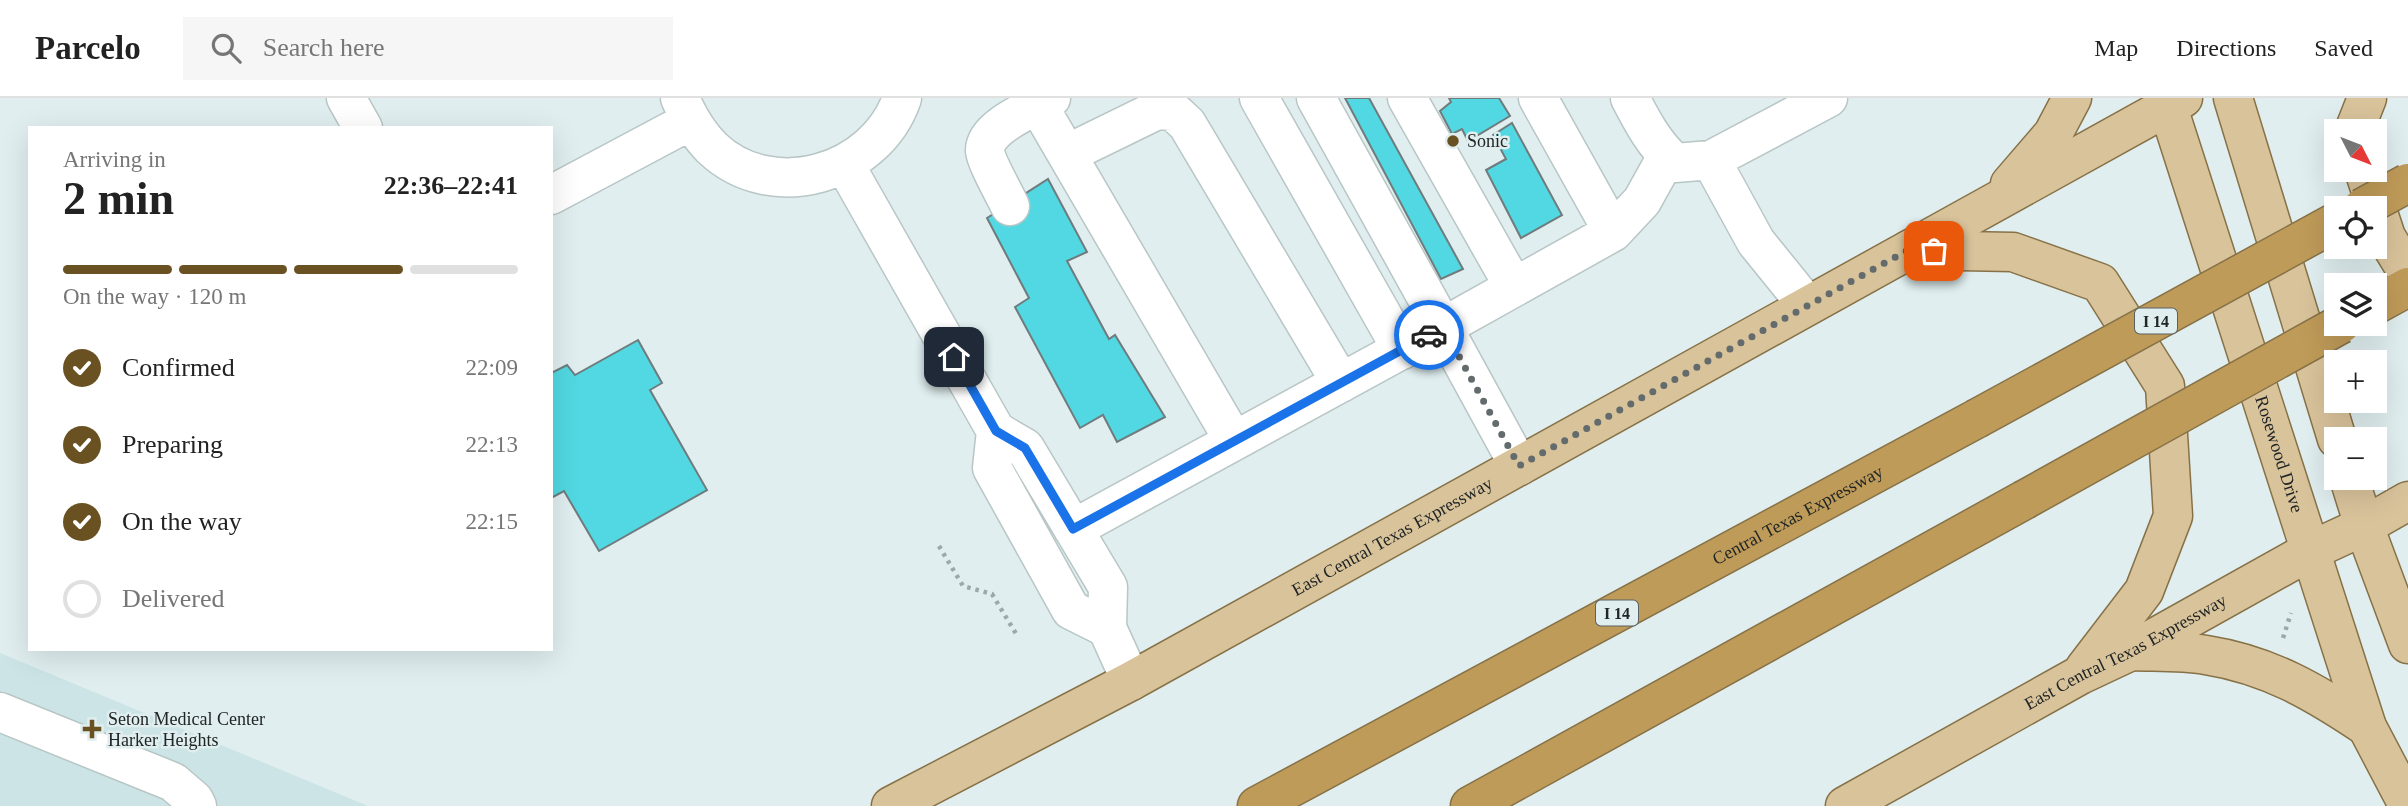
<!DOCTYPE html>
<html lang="en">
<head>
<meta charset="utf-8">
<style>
  body { margin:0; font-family:"Times New Roman",serif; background:#f6f6f6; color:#222; height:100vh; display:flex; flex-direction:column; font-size:26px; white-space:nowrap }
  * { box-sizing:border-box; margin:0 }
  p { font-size:23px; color:#767676 }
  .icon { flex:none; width:38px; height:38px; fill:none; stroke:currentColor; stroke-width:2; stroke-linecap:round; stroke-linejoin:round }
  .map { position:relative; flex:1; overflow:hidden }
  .details { position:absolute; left:28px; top:28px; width:525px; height:525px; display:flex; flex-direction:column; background:#fff; border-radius:0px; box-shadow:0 7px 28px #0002 }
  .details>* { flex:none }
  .needle { width:46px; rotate:132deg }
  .buttons { position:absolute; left:2324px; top:21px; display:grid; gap:14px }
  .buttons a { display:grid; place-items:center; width:63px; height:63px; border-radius:0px; background:#fff; box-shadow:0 7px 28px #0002; font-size:35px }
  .pin { position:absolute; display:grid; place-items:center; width:60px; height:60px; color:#fff; margin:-30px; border-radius:14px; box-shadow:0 4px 10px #0006 }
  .courier { position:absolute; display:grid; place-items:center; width:70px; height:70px; margin:-35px; border:5px solid #1a73e8; border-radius:50%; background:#fff; color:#222; box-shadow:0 2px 9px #0007 }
  .overview em { font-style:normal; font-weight:800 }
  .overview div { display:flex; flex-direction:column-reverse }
  .overview { display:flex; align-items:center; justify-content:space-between; height:119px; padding:0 35px }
  h1 { font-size:46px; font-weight:800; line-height:52px }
  .bar { display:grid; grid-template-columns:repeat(4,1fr); gap:10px 7px; align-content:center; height:84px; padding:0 35px }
  .bar i { height:9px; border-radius:5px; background:#e0e0e0 }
  .bar .on { background:#6a5122 }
  .bar p { grid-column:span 4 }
  ol { padding:0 35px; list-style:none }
  li { display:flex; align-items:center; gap:21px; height:77px }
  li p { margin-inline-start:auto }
  li .icon { padding:7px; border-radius:50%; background:#6a5122; color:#fff; stroke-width:4 }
  li:last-child { color:#767676 }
  li i { width:38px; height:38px; border:4px solid #e0e0e0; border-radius:50% }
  header { display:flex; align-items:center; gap:42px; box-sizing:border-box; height:98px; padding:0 35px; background:#fff; border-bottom:2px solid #e0e0e0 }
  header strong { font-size:33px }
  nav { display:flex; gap:38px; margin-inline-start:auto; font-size:24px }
  .search { width:490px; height:63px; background:#f6f6f6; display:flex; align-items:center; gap:18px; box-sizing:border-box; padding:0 24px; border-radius:0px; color:#767676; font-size:26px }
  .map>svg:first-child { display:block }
</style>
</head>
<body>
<header>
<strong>Parcelo</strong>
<div class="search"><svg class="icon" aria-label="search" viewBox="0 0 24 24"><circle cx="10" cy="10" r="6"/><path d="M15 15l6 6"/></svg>Search here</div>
<nav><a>Map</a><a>Directions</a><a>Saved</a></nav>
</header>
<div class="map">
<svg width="2408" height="708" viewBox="0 0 2408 708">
  <rect width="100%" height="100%" fill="#e0eeef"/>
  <path fill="#cce4e5" d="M0,555L368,708H0Z"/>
  <path fill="#51d8e2" stroke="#6f7b7c" stroke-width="2" d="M1345,0H1369L1463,171L1441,181Z
    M1449,0H1499L1510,18L1468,43L1462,31L1452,36L1440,13L1451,4Z
    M1512,25L1562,117L1521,140L1486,72L1506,61L1493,37Z
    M1048,81L1087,154L1067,163L1109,241L1115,237L1165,319L1117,344L1103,317L1080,330L1015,209L1029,200L987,120Z
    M638,242L662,285L650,292L707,392L599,453L564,393L551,400V275L567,267L575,277Z"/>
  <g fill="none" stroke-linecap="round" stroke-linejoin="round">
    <defs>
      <path id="minor" d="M346,0L363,30
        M680,0C688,19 697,35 712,50C772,107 876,76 902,0
        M1259,0L1402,252
        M1407,0L1514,189
        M1538,0L1613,134
        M1630,0C1643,25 1654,46 1675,65L1711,62L1828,0
        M1038,7L1234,343
        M1067,56L1157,12L1173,13L1187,26L1341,285
        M1711,62L1756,144L1807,207
        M845,67L996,333
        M551,97L690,23
        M1010,108C1005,97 986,64 985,53C984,29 1033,10 1051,0
        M1519,368L1443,229L1613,134L1642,103L1667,58
        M1073,431L1443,229L1316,0
        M1107,530L1071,512L992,370L996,333L1025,350L1108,489L1107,530L1131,583
        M0,614L173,684L194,702L197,708"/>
      <g id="major">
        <path id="s1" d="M2165,0L2367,629L2408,707"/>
        <path d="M2233,0L2337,341"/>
        <path d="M2354,33L2367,0"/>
        <path d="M2364,72L2386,139L2408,175"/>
        <path d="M2010,86L2053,36L2072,0"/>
        <path d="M1909,152L2013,154L2100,185L2165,288L2173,418L2144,493L2085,570"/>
        <path d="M2349,380L2364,428L2408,546"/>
        <path d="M2131,553C2155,554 2182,553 2206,557C2269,567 2315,594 2367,629"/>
        <path id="s2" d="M891,708L1131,583L2183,0"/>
        <path id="s3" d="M1845,708L2080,577L2131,553L2310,453L2364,428L2408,403"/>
      </g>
      <g id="highway">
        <path d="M2375,207L2408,189"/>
        <path id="s4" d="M1257,708L1976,321"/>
        <path d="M1470,708L2024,402"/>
      </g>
    </defs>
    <use href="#minor" stroke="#b8c6c6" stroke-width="41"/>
    <use href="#major" stroke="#877247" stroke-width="41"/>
    <use href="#highway" stroke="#877247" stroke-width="41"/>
    <path stroke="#9da8a8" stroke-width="4.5" stroke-dasharray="3.5 5" stroke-linecap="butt" d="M939,448L963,488L992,496L1018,539
      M2283,540L2291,515"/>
    <use href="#minor" stroke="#fff" stroke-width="38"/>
    <use href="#major" stroke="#d9c39b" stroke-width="38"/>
    <use href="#highway" stroke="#bf9b59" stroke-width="38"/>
    <defs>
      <path id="highway-bridge" d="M2362,110L2408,85
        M1976,321L2336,124
        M2024,402L2341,226"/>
    </defs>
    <use href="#highway-bridge" stroke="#877247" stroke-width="41" stroke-linecap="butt"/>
    <use href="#highway-bridge" stroke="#bf9b59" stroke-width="38"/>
  </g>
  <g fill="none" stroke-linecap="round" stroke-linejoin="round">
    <path stroke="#636b6c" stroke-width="7" stroke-dasharray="0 12.6" d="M1429,237L1443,229L1519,368L1908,152L1934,153"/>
    <path stroke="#1a73e8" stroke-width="9" d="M954,259L996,333L1025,350L1073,431L1429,237"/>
  </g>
  <g fill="#6a5122" stroke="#e0eeef" stroke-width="2.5">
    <circle cx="1453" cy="43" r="7"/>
    <path d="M88.5 620.5h7v7h7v7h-7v7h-7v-7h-7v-7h7z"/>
  </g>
  <g text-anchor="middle" stroke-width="5" stroke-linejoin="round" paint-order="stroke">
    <g fill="#e0eeef" stroke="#5a6162" stroke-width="2">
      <rect x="2135" y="210.5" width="42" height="25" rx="5"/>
      <rect x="1596" y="502.5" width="42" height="25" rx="5"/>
    </g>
    <g font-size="16" font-weight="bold" fill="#202525">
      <text x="2156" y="229">I 14</text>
      <text x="1617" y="521">I 14</text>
    </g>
    <g font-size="18" fill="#202525" stroke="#e0eeef" text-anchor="start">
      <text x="1467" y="49">Sonic</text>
      <text x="108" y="627">Seton Medical Center<tspan x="108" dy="21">Harker Heights</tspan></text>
    </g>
    <g font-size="18" fill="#202525" stroke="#e0eeef">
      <text dy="6" stroke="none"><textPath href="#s1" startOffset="374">Rosewood Drive</textPath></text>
      <text dy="6" stroke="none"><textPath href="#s4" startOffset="614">Central Texas Expressway</textPath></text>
      <text dy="6" stroke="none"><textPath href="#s2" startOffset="569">East Central Texas Expressway</textPath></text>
      <text dy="6" stroke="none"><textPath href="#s3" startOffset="320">East Central Texas Expressway</textPath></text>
    </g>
  </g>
</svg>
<div class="buttons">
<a><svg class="needle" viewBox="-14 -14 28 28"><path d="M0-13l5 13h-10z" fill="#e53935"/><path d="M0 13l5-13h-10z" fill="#767676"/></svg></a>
<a><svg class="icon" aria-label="locate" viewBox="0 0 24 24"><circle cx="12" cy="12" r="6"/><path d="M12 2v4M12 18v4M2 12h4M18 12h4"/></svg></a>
<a><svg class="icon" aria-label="layers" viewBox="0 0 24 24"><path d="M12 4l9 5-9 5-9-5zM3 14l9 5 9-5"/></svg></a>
<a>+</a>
<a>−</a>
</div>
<div class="pin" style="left:1934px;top:153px;background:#ea580c"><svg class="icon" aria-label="bag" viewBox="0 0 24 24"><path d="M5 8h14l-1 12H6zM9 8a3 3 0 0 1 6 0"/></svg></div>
<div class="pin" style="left:954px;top:259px;background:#1f2937"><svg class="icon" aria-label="home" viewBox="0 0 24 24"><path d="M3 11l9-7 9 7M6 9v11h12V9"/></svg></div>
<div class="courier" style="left:1429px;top:237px"><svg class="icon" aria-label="car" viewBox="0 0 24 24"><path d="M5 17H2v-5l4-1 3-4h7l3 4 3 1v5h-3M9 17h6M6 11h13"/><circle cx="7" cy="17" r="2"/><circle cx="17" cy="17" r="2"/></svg></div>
<section class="details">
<div class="overview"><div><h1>2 min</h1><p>Arriving in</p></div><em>22:36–22:41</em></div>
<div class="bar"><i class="on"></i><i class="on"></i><i class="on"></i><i></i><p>On the way · 120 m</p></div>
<ol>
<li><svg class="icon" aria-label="check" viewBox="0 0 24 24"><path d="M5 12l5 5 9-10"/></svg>Confirmed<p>22:09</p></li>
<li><svg class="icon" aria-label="check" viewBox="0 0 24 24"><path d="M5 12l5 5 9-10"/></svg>Preparing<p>22:13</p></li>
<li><svg class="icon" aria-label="check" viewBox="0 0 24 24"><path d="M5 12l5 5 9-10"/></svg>On the way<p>22:15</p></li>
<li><i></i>Delivered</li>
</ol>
</section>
</div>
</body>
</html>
